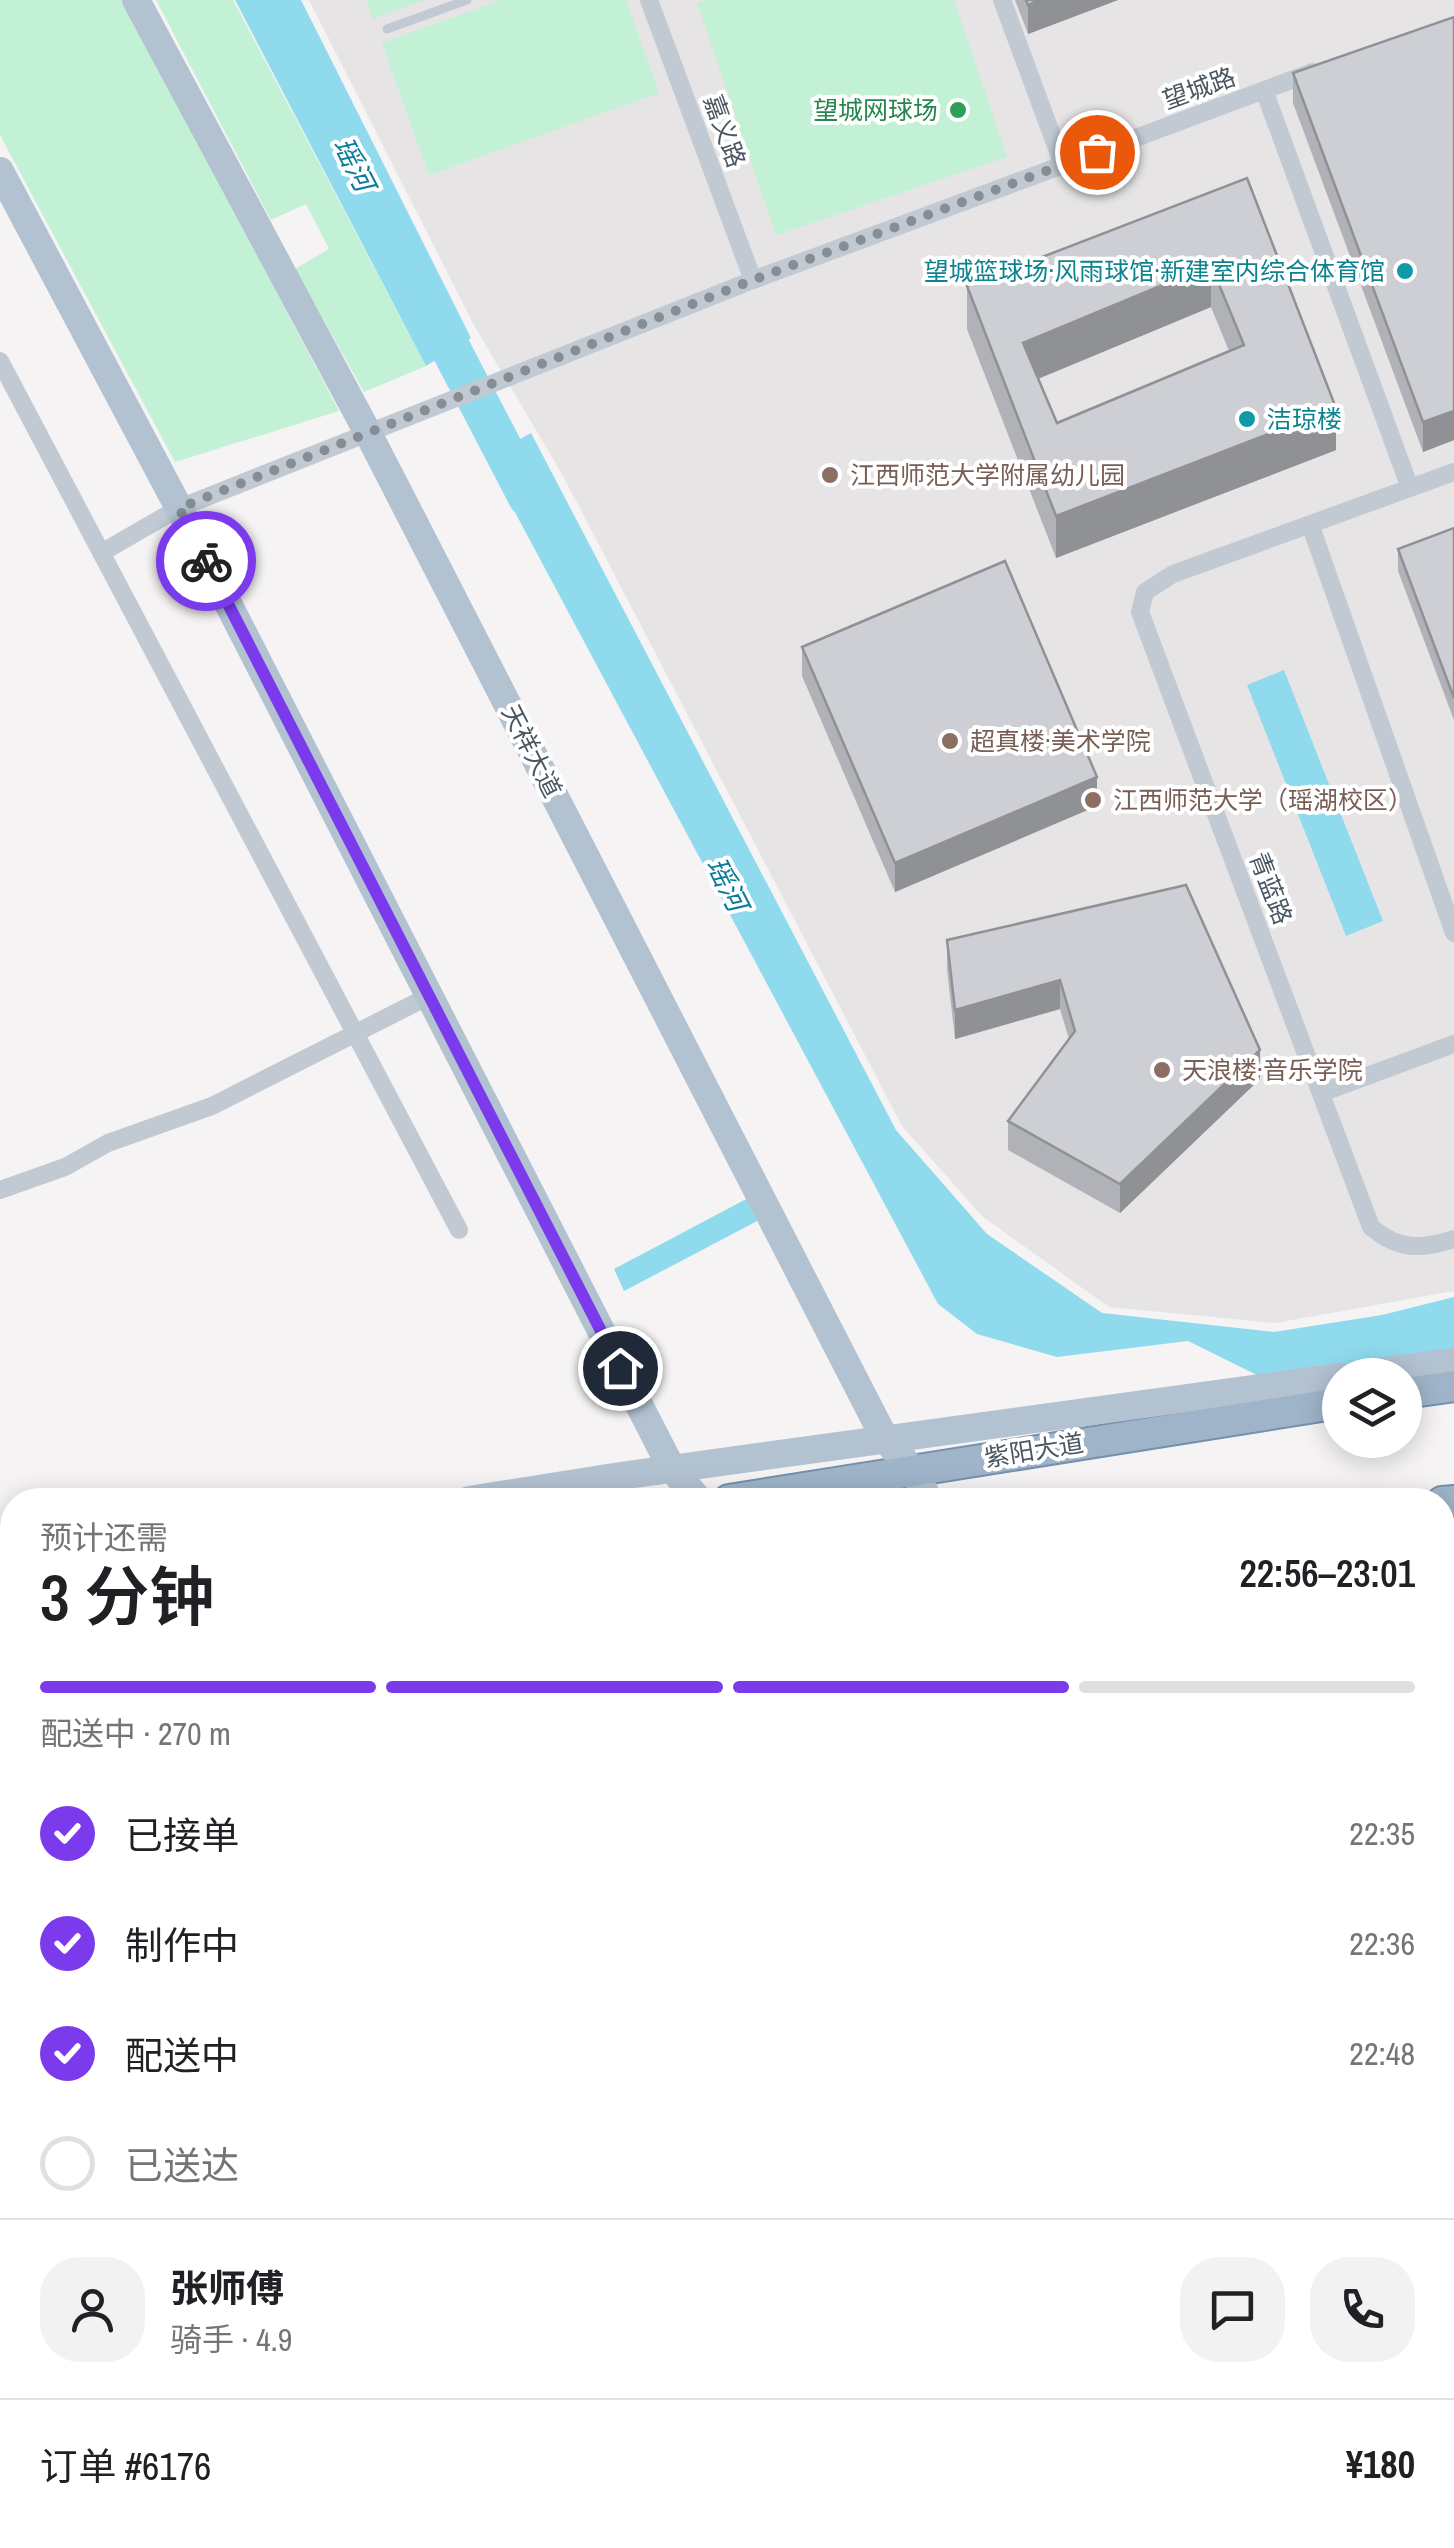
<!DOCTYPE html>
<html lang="zh">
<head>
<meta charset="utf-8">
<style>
  body { margin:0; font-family:"Archivo Narrow","Noto Sans SC",sans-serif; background:#f2f2f2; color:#202124; height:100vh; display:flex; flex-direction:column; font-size:38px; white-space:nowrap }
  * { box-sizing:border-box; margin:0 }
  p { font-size:32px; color:#757577 }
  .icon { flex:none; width:55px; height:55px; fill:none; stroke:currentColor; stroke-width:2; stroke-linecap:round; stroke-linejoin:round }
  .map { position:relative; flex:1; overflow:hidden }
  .drawer { position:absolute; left:0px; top:1488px; width:1455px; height:1062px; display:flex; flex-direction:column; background:#fff; border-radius:40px 40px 0 0; box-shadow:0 5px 25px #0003 }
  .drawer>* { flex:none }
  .tools { position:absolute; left:1322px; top:1358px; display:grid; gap:20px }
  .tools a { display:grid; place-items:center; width:100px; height:100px; border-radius:50%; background:#fff; box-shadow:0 5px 25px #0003; font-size:50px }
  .pin { position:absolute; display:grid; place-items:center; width:85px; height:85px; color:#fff; margin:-42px; border:5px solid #fff; border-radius:50%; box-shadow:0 2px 10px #0007 }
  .courier { position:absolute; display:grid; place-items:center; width:100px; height:100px; margin:-50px; border:8px solid #7c3aed; border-radius:50%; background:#fff; color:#222; box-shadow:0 2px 12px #0007 }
  .overview em { font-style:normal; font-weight:600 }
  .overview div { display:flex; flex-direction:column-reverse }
  .overview { display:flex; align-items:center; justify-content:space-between; height:170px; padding:0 40px }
  h1 { font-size:65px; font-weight:600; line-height:75px }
  .bar { display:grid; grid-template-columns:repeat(4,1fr); gap:15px 10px; align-content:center; height:120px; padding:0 40px }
  .bar i { height:12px; border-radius:8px; background:#e0e0e0 }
  .bar .current { background:#7c3aed }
  .bar p { grid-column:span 4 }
  .line { display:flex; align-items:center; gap:25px; padding:0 40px; border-top:2px solid #e0e0e0 }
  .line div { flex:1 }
  .round { display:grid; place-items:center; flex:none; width:105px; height:105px; border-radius:40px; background:#f2f2f2 }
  ol { padding:0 40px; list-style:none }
  li { display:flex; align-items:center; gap:30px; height:110px }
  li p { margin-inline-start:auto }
  li .icon { padding:10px; border-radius:50%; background:#7c3aed; color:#fff; stroke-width:4 }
  li:last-child { color:#757577 }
  li i { width:55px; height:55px; border:5px solid #e0e0e0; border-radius:50% }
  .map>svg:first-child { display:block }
</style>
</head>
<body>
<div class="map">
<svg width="1454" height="2548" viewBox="0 0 1454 2548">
  <rect width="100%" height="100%" fill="#f5f3f3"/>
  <path fill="#fdf9ef" d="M12,1947V2150L0,2153V1949Z"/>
  <path fill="#e6e4e5" d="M309,0H1454V1291L1275,1323L1109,1307L983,1217L902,1126L562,474L475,327Z"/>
  <path fill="#c3f1d5" d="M0,0H123L339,411L175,462L0,135Z
    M156,0H233L426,366L364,392L295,269L329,249L306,204L271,220Z
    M366,0H424L373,19Z
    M501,0H626L659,93L429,175L382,43Z
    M705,0H954L1007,157L776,235L697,3Z
    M1454,1575V2320L1442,2298V1576Z"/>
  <path fill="#90daee" d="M235,0H301L471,338L426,366Z
    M531,433L896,1130L987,1234L1102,1313L1274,1332L1382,1315L1454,1297V1350L1265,1379L1188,1341L1057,1357L977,1334L938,1304L486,458Z
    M1284,670L1383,921L1346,936L1247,685Z
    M752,1196L763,1218L624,1291L614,1269Z
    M71,2538H114L111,2548H68Z"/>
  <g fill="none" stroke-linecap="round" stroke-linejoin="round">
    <path stroke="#90daee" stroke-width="40" d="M428,305L528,497"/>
    <defs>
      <path id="trunk" d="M1405,1393L1454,1386
        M729,1500L1340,1403
        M1442,1502L1454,1501
        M0,1619L12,1617
        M0,1723L12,1721"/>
    </defs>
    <use href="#trunk" stroke="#7690ad" stroke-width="34"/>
    <path stroke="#c1cad2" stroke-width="9" d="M387,29L467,0"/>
    <path stroke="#c1cad2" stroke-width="18" d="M649,0L753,280
      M1002,0L1063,165
      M1264,90L1410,488
      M0,361L459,1230
      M1454,472L1173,574L1145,592L1140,612L1371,1227C1398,1250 1421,1250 1454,1239
      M1310,524L1454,933
      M101,553L179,508L368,433L753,280L1313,72
      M1321,1093L1454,1044
      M0,1190L65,1167L108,1143L212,1106L429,996
      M0,2116L12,2112
      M902,2538L908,2548
      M45,2548L48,2538
      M132,2548L135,2538"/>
    <path stroke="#c1cbd6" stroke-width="25" d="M1442,2317L1454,2338
      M1173,2538L1179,2548"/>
    <path stroke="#b3c2d1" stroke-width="28" d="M136,0L368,433L885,1439L913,1470L929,1500
      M0,171L179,508L672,1469L699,1500
      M1356,1375L1454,1362
      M469,1500L620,1476L1340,1377
      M1442,1557L1454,1555
      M0,1574L12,1572
      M0,1773L12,1771
      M1442,2459L1454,2480
      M1251,2538L1256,2548"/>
    <use href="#trunk" stroke="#9fb4c9" stroke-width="30"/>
  </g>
  <path fill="#b0b2b7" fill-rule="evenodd" d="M1015,0H1118L1028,34Z
    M1454,17V440L1423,452L1293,103V73Z
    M1247,178L1336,450L1056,558L967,329V286ZM1211,307L1229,351L1057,423L1038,379Z
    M1454,528V720L1398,571V549Z
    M802,647L1097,806L895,892L802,676Z
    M1186,885L1260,1079L1120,1213L1008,1150V1121L1069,1039L1060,1009L955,1039L947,969V940Z"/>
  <path fill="#909195" d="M1040,0H1118L1028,34V5Z
    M1211,265V307L1023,385V343Z
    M1336,408V450L1056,558V516Z
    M1454,411V440L1423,452V422Z
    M1097,777V806L895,892V863Z
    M1060,980V1009L955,1039V1010Z
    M1260,1050V1079L1120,1213V1184Z
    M12,1996V2025L0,2027V1998Z"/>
  <path fill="#cdcfd5" stroke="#909195" stroke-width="2.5" fill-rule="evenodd" d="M1026,0H1040L1028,5Z
    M1454,17V411L1423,422L1293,73Z
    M1247,178L1336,408L1056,516L967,286ZM1211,265L1244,345L1057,423L1023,343Z
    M1454,528V698L1398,549Z
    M1005,561L1097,777L895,863L802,647Z
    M1186,885L1260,1050L1120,1184L1008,1121L1075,1031L1060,980L955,1010L947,940Z
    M12,1851V1996L0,1998V1853Z"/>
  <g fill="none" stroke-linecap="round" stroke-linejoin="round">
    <path stroke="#868d94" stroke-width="10" stroke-dasharray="0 18" d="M206,561L179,508L753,280L1097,152"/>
    <path stroke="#7c3aed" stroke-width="12" d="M206,561L620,1368"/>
  </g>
  <circle fill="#2e9e5b" stroke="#fff" stroke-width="4" cx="958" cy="110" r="10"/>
  <g fill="#0f9aa8" stroke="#fff" stroke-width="4">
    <circle cx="1405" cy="271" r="10"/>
    <circle cx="1247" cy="419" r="10"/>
  </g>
  <g fill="#8d6e63" stroke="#fff" stroke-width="4">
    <circle cx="830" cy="475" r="10"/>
    <circle cx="950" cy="741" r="10"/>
    <circle cx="1093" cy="800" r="10"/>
    <circle cx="1162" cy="1070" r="10"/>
  </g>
  <g text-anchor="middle" stroke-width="8" stroke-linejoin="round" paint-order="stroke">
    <g font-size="25" fill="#4a5661" stroke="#fff">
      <text transform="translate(1199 88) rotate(-20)" y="9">望城路</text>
      <text transform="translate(725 131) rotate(70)" y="9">嘉义路</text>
      <text transform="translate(532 751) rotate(63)" y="9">天祥大道</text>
      <text transform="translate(1271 888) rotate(69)" y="9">青蓝路</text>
      <text transform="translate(1034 1450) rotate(-9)" y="9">紫阳大道</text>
    </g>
    <g font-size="25" fill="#27864d" stroke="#fff" text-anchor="end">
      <text x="938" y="119">望城网球场</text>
    </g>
    <g font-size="25" fill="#0d838f" stroke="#fff" text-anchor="end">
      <text x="1385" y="280">望城篮球场·风雨球馆·新建室内综合体育馆</text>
      <text x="1267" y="428" text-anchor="start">洁琼楼</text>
    </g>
    <g font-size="25" fill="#785e54" stroke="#fff" text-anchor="start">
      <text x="850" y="484">江西师范大学附属幼儿园</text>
      <text x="970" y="750">超真楼·美术学院</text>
      <text x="1113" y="809">江西师范大学（瑶湖校区）</text>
      <text x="1182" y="1079">天浪楼·音乐学院</text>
    </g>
    <g font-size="28" font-style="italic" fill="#0c7c9b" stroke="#fff">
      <text transform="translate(354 164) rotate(63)" y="10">瑶河</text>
      <text transform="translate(727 884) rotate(63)" y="10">瑶河</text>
    </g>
  </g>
</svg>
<div class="tools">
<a><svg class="icon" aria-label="layers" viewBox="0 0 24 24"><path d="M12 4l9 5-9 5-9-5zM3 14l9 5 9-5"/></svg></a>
</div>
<div class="pin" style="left:1097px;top:152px;background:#ea580c"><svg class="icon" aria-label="bag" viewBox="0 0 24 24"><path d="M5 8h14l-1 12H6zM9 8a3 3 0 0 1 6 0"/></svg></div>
<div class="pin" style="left:620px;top:1368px;background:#1f2937"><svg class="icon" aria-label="home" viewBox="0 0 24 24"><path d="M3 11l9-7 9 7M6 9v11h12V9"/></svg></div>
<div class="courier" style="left:206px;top:561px"><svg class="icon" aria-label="bike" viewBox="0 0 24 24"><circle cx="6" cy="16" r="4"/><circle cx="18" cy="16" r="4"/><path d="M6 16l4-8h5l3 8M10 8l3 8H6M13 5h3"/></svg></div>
<section class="drawer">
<div class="overview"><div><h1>3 分钟</h1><p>预计还需</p></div><em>22:56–23:01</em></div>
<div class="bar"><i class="current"></i><i class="current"></i><i class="current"></i><i></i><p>配送中 · 270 m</p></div>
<ol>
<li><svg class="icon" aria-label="check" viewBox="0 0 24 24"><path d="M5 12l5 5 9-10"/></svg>已接单<p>22:35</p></li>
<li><svg class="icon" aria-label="check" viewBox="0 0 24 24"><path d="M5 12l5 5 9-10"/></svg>制作中<p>22:36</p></li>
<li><svg class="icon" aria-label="check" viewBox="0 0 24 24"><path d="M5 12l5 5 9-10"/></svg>配送中<p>22:48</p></li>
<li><i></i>已送达</li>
</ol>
<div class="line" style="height:180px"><a class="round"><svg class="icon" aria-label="person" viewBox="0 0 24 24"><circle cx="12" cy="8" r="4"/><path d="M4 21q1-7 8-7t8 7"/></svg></a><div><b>张师傅</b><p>骑手 · 4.9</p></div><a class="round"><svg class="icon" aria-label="chat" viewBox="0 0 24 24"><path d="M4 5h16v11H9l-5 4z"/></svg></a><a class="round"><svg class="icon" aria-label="phone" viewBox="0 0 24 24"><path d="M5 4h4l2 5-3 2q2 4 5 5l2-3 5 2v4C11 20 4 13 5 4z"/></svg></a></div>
<div class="line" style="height:130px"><div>订单 #6176</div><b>¥180</b></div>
</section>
</div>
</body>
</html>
